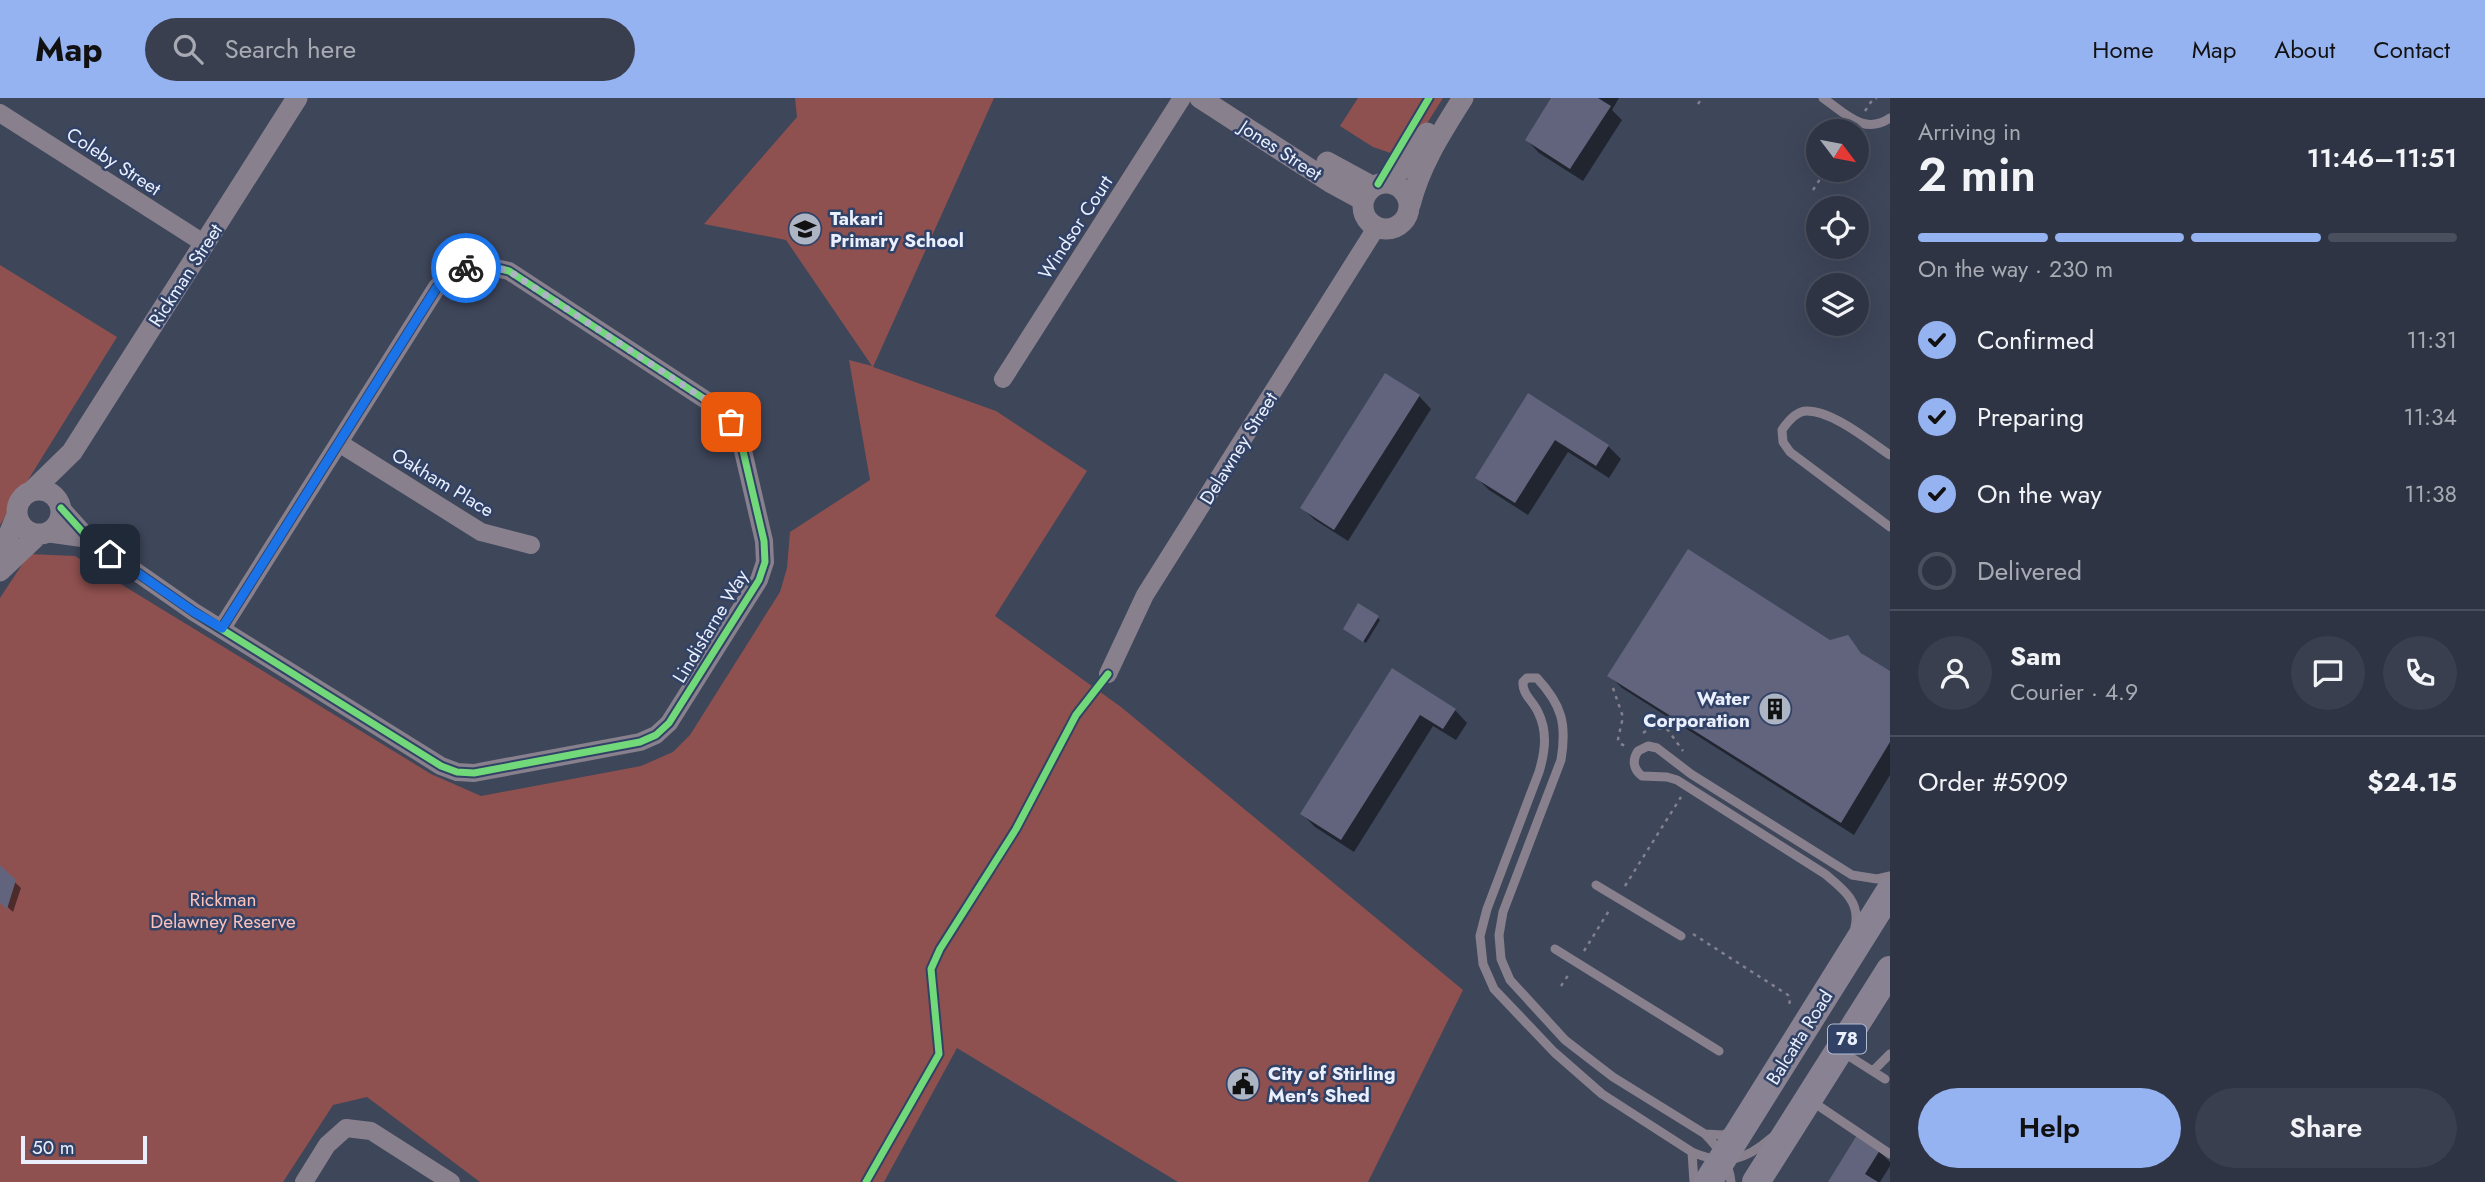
<!DOCTYPE html>
<html lang="en">
<head>
<meta charset="utf-8">
<style>
  body { margin:0; font-family:Jost,sans-serif; background:#3a3f4f; color:#f1f3f6; height:100vh; display:flex; flex-direction:column; font-size:26px; white-space:nowrap }
  * { box-sizing:border-box; margin:0 }
  p { font-size:23px; color:#a7aab2 }
  .icon { flex:none; width:38px; height:38px; fill:none; stroke:currentColor; stroke-width:2; stroke-linecap:round; stroke-linejoin:round }
  .map { position:relative; flex:1; overflow:hidden }
  .sheet { display:flex; flex-direction:column; background:#2e3444; width:595px }
  .sheet>* { flex:none }
  .needle { width:46px; rotate:122deg }
  .tools { position:absolute; left:1806px; top:21px; display:grid; gap:14px }
  .tools a { display:grid; place-items:center; width:63px; height:63px; border-radius:50%; background:#2e3444; box-shadow:0 7px 28px #0002,0 0 0 2px #494f5d; font-size:35px }
  .scale { position:absolute; left:21px; bottom:18px; width:126px; box-sizing:border-box; padding-left:7px; border:4px solid #e9effd; border-top:0; font-size:19px; line-height:24px; white-space:nowrap; color:#e9effd; -webkit-text-stroke:5px #324266; paint-order:stroke }
  .pin { position:absolute; display:grid; place-items:center; width:60px; height:60px; color:#fff; margin:-30px; border-radius:14px; box-shadow:0 4px 10px #0006 }
  .courier { position:absolute; display:grid; place-items:center; width:70px; height:70px; margin:-35px; border:5px solid #1a73e8; border-radius:50%; background:#fff; color:#222; box-shadow:0 2px 9px #0007 }
  .summary em { font-style:normal; font-weight:600 }
  .summary div { display:flex; flex-direction:column-reverse }
  .summary { display:flex; align-items:center; justify-content:space-between; height:119px; padding:0 28px }
  h1 { font-size:46px; font-weight:600; line-height:52px }
  .bar { display:grid; grid-template-columns:repeat(4,1fr); gap:10px 7px; align-content:center; height:84px; padding:0 28px }
  .bar i { height:9px; border-radius:5px; background:#494f5d }
  .bar .current { background:#95b2f1 }
  .bar p { grid-column:span 4 }
  .line { display:flex; align-items:center; gap:18px; padding:0 28px; border-top:2px solid #494f5d }
  .line div { flex:1 }
  .round { display:grid; place-items:center; flex:none; width:74px; height:74px; border-radius:37px; background:#3a3f4f }
  ol { padding:0 28px; list-style:none }
  li { display:flex; align-items:center; gap:21px; height:77px }
  li p { margin-inline-start:auto }
  li .icon { padding:7px; border-radius:50%; background:#95b2f1; color:#111; stroke-width:4 }
  li:last-child { color:#a7aab2 }
  li i { width:38px; height:38px; border:4px solid #494f5d; border-radius:50% }
  .cta { display:flex; gap:14px; margin-top:auto; padding:14px 28px }
  .cta a { flex:1; height:80px; border-radius:42px; background:#95b2f1; color:#111; font-size:28px; font-weight:600; line-height:80px; text-align:center }
  .cta a+a { background:#3a3f4f; color:#f1f3f6 }
  header { display:flex; align-items:center; gap:42px; box-sizing:border-box; height:98px; padding:0 35px; background:#95b2f1; color:#111 }
  header strong { font-size:33px }
  nav { display:flex; gap:38px; margin-inline-start:auto; font-size:24px }
  .search { width:490px; height:63px; background:#3a3f4f; display:flex; align-items:center; gap:18px; box-sizing:border-box; padding:0 24px; border-radius:38px; color:#a7aab2; font-size:26px }
  main { display:flex; flex:1; min-height:0 }
  .map>svg:first-child { display:block }
</style>
</head>
<body>
<header>
<strong>Map</strong>
<div class="search"><svg class="icon" aria-label="search" viewBox="0 0 24 24"><circle cx="10" cy="10" r="6"/><path d="M15 15l6 6"/></svg>Search here</div>
<nav><a>Home</a><a>Map</a><a>About</a><a>Contact</a></nav>
</header>
<main>
<div class="map">
<svg width="1890" height="1084" viewBox="0 0 1890 1084">
  <rect width="100%" height="100%" fill="#3e465a"/>
  <path fill="#8f514f" d="M795,0H994L873,269L996,313L1087,373L995,518L1121,609L1463,892L1368,1084H1178L957,950L884,1084H480L367,999L333,1007L283,1084H0V500L29,456L75,458L431,676L481,698L641,668L673,654L690,637L780,494L787,470L790,434L870,382L849,262L872,268L786,142L704,126L797,19Z
    M1358,0H1443L1405,60L1373,49L1340,28Z
    M0,167L117,239L0,427Z"/>
  <path fill="#0007" d="M1553,0H1619L1612,12L1622,22L1583,83L1539,55L1527,42Z
    M1419,298L1431,311L1348,443L1315,422L1302,410Z
    M1529,298L1608,348L1621,361L1609,380L1568,354L1528,417L1489,392L1477,380Z
    M1378,520L1380,522L1366,545L1347,533Z
    M1847,539L1866,560L1890,575V677L1854,737L1622,590L1610,578L1829,544Z
    M1392,573L1455,612L1467,625L1456,642L1433,628L1354,754L1315,729L1302,716Z
    M0,770L21,790L13,814L0,802Z
    M1879,1053L1890,1064V1068L1880,1084H1830Z"/>
  <path fill="#62647e" d="M1551,0H1598L1611,8L1570,71L1525,42Z
    M1385,275L1420,297L1334,432L1300,410Z
    M1528,295L1609,347L1596,368L1555,342L1515,405L1475,380Z
    M1688,451L1830,542L1848,537L1861,555L1890,573V644L1841,725L1607,578Z
    M1358,505L1379,518L1363,544L1343,531Z
    M1392,570L1456,611L1443,631L1420,617L1341,742L1300,716Z
    M0,767L16,782L7,811L0,805Z
    M1857,1037L1880,1052L1865,1076L1878,1084H1828Z"/>
  <g fill="none" stroke-linecap="round" stroke-linejoin="round">
    <path stroke="#82808d" stroke-width="2.5" stroke-dasharray="3.5 5" stroke-linecap="butt" d="M1698,6L1702,0
      M1865,13L1873,1L1877,0
      M1813,92L1826,72
      M1613,590L1623,619L1618,641L1620,646L1627,648
      M1643,635L1652,629L1668,632L1683,653
      M1625,788L1681,699
      M1693,836L1788,897L1790,900L1789,910
      M1584,853L1610,811
      M1561,888L1569,876"/>
    <path stroke="#89808d" stroke-width="9" d="M1823,0C1845,15 1864,38 1890,20
      M1890,357C1869,343 1833,313 1807,313C1796,313 1788,323 1782,332L1783,344L1790,354L1890,429
      M1596,787L1681,838
      M1855,829C1861,804 1843,791 1825,776L1677,682L1667,679L1642,678C1633,671 1632,662 1638,653L1648,648L1657,650L1691,676L1852,777L1877,781L1890,778
      M1555,851L1719,953
      M1841,953L1885,981
      M1873,973L1890,956
      M1810,1002L1890,1056
      M1731,1033L1723,1037L1705,1036L1613,979L1565,942L1510,882L1501,861L1499,837L1503,814L1561,662C1567,626 1562,607 1537,580H1527L1523,584C1522,596 1533,603 1538,614C1548,634 1545,654 1539,674L1487,811L1480,838L1483,866L1494,891L1554,954L1602,996L1692,1054C1724,1068 1745,1063 1771,1040
      M1705,1036C1718,1049 1729,1064 1731,1084
      M1692,1054L1694,1084"/>
    <path stroke="#89808d" stroke-width="18" d="M0,15L205,146
      M1003,281L1182,0
      M339,345L481,434L531,447
      M61,410L89,441L194,514L441,668L457,674L474,675L640,644L656,637L669,625L759,482L765,464L764,443L740,340L731,324L715,308L509,173C474,164 465,165 437,189L222,530
      M46,435L89,441
      M1108,576L1145,497L1376,130
      M304,1084L327,1047L346,1030L371,1033L451,1084"/>
    <path stroke="#89808d" stroke-width="21" d="M1200,0L1330,84L1363,102
      M1327,64L1373,89
      M1363 108a23 23 0 1 1 46 0a23 23 0 1 1-46 0Z
      M1386,85L1403,70L1427,35
      M1410,107C1420,67 1441,35 1463,0
      M17 414a22 22 0 1 1 44 0a22 22 0 1 1-44 0Z
      M32,393L72,354L297,0
      M0,458L17,417
      M0,473L39,436"/>
    <path stroke="#888292" stroke-width="28" d="M1708,1084L1890,793
      M1756,1084L1890,872"/>
    <defs>
      <path id="cycleway" d="M1378,86L1429,0
        M61,410L89,441L194,514L441,668L457,674L474,675L640,644L656,637L669,625L759,482L765,464L764,443L740,340L731,324L715,308L509,173C474,164 465,165 437,189L222,530
        M866,1084L939,956L931,871L940,851L1016,731L1076,617L1108,576"/>
    </defs>
    <use href="#cycleway" stroke="#324266" stroke-width="11"/>
    <use href="#cycleway" stroke="#71d979" stroke-width="7"/>
  </g>
  <g fill="none" stroke-linecap="round" stroke-linejoin="round">
    <path stroke="#adb4c4" stroke-width="7" stroke-dasharray="0 12.6" d="M466,170L482,166L509,173L715,308L731,324"/>
    <path stroke="#1a73e8" stroke-width="9" d="M110,456L194,514L222,530L437,189L455,173L466,170"/>
  </g>
  <defs>
    <symbol id="school-disc" viewBox="-11 -11 22 22"><circle r="9.5" fill="#adb4c4" stroke="#324266"/><path d="M0-5L7-2L0 1L-7-2ZM-4 1L0 2.5L4 1V4Q0 6-4 4Z" fill="#111"/></symbol>
    <symbol id="building-disc" viewBox="-11 -11 22 22"><circle r="9.5" fill="#adb4c4" stroke="#324266"/><path d="M-4-6H4V6H1V3H-1V6H-4ZM-2.5-4.3h1.7v1.8h-1.7ZM.8-4.3h1.7v1.8H.8ZM-2.5-1h1.7V.8h-1.7ZM.8-1h1.7V.8H.8Z" fill="#111"/></symbol>
    <symbol id="civic-disc" viewBox="-11 -11 22 22"><circle r="9.5" fill="#adb4c4" stroke="#324266"/><path d="M-.6-6.5H3V-4.5H.6V-3L4-1V1h2V6H-6V1h2V-1L-.6-3ZM-1.2 2.5V6h2.4V2.5Z" fill="#111"/></symbol>
  </defs>
  <g fill-rule="evenodd">
    <use href="#school-disc" x="786" y="112" width="38" height="38"/>
    <use href="#building-disc" x="1756" y="592" width="38" height="38"/>
    <use href="#civic-disc" x="1224" y="967" width="38" height="38"/>
  </g>
  <g text-anchor="middle" stroke-width="5" stroke-linejoin="round" paint-order="stroke">
    <rect fill="#324266" stroke="#b2bbd0" stroke-width="2" x="1828" y="926.5" width="38" height="29" rx="5"/>
    <g font-size="18" font-weight="bold" fill="#e9effd">
      <text x="1847" y="947">78</text>
    </g>
    <g font-size="19" fill="#e9effd" stroke="#324266">
      <text transform="translate(1281 52) rotate(33)" y="7">Jones Street</text>
      <text transform="translate(114 63) rotate(33)" y="7">Coleby Street</text>
      <text transform="translate(1075 129) rotate(-57)" y="7">Windsor Court</text>
      <text transform="translate(185 177) rotate(-57)" y="7">Rickman Street</text>
      <text transform="translate(1238 350) rotate(-58)" y="7">Delawney Street</text>
      <text transform="translate(443 384) rotate(31)" y="7">Oakham Place</text>
      <text transform="translate(710 528) rotate(-59)" y="7">Lindisfarne Way</text>
      <text transform="translate(1799 939) rotate(-58)" y="7">Balcatta Road</text>
    </g>
    <g font-size="19" font-weight="bold" fill="#e9effd" stroke="#324266" text-anchor="start">
      <text x="830" y="127">Takari<tspan x="830" dy="22">Primary School</tspan></text>
      <text x="1750" y="607" text-anchor="end">Water<tspan x="1750" dy="22">Corporation</tspan></text>
      <text x="1268" y="982">City of Stirling<tspan x="1268" dy="22">Men's Shed</tspan></text>
    </g>
    <g font-size="19" fill="#fbc2bc" stroke="#324266">
      <text x="223" y="808">Rickman<tspan x="223" dy="22">Delawney Reserve</tspan></text>
    </g>
  </g>
</svg>
<div class="tools">
<a><svg class="needle" viewBox="-14 -14 28 28"><path d="M0-13l5 13h-10z" fill="#e53935"/><path d="M0 13l5-13h-10z" fill="#a7aab2"/></svg></a>
<a><svg class="icon" aria-label="locate" viewBox="0 0 24 24"><circle cx="12" cy="12" r="6"/><path d="M12 2v4M12 18v4M2 12h4M18 12h4"/></svg></a>
<a><svg class="icon" aria-label="layers" viewBox="0 0 24 24"><path d="M12 4l9 5-9 5-9-5zM3 14l9 5 9-5"/></svg></a>
</div>
<div class="scale">50 m</div>
<div class="pin" style="left:731px;top:324px;background:#ea580c"><svg class="icon" aria-label="bag" viewBox="0 0 24 24"><path d="M5 8h14l-1 12H6zM9 8a3 3 0 0 1 6 0"/></svg></div>
<div class="pin" style="left:110px;top:456px;background:#1f2937"><svg class="icon" aria-label="home" viewBox="0 0 24 24"><path d="M3 11l9-7 9 7M6 9v11h12V9"/></svg></div>
<div class="courier" style="left:466px;top:170px"><svg class="icon" aria-label="bike" viewBox="0 0 24 24"><circle cx="6" cy="16" r="4"/><circle cx="18" cy="16" r="4"/><path d="M6 16l4-8h5l3 8M10 8l3 8H6M13 5h3"/></svg></div>
</div>
<section class="sheet">
<div class="summary"><div><h1>2 min</h1><p>Arriving in</p></div><em>11:46–11:51</em></div>
<div class="bar"><i class="current"></i><i class="current"></i><i class="current"></i><i></i><p>On the way · 230 m</p></div>
<ol>
<li><svg class="icon" aria-label="check" viewBox="0 0 24 24"><path d="M5 12l5 5 9-10"/></svg>Confirmed<p>11:31</p></li>
<li><svg class="icon" aria-label="check" viewBox="0 0 24 24"><path d="M5 12l5 5 9-10"/></svg>Preparing<p>11:34</p></li>
<li><svg class="icon" aria-label="check" viewBox="0 0 24 24"><path d="M5 12l5 5 9-10"/></svg>On the way<p>11:38</p></li>
<li><i></i>Delivered</li>
</ol>
<div class="line" style="height:126px"><a class="round"><svg class="icon" aria-label="person" viewBox="0 0 24 24"><circle cx="12" cy="8" r="4"/><path d="M4 21q1-7 8-7t8 7"/></svg></a><div><b>Sam</b><p>Courier · 4.9</p></div><a class="round"><svg class="icon" aria-label="chat" viewBox="0 0 24 24"><path d="M4 5h16v11H9l-5 4z"/></svg></a><a class="round"><svg class="icon" aria-label="phone" viewBox="0 0 24 24"><path d="M5 4h4l2 5-3 2q2 4 5 5l2-3 5 2v4C11 20 4 13 5 4z"/></svg></a></div>
<div class="line" style="height:91px"><div>Order #5909</div><b>$24.15</b></div>
<div class="cta"><a>Help</a><a>Share</a></div>
</section>
</main>
</body>
</html>
